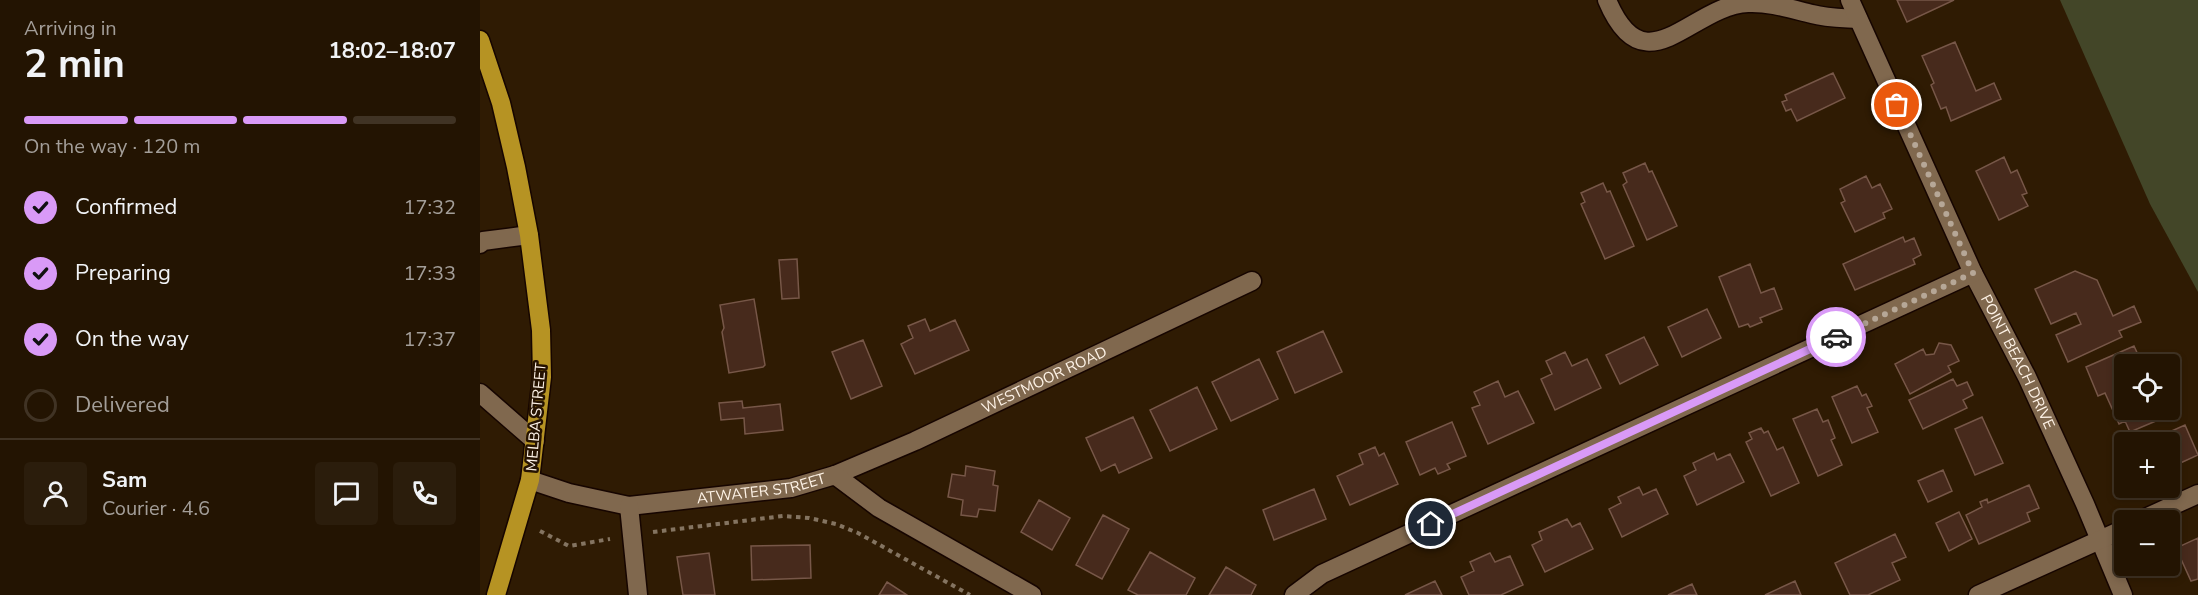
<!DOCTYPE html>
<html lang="en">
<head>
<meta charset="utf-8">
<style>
  body { margin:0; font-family:"Nunito Sans",sans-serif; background:#2b1d0c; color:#f1f3f6; height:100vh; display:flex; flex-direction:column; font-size:22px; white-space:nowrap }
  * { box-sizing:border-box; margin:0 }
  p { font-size:20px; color:#a39e99 }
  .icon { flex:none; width:33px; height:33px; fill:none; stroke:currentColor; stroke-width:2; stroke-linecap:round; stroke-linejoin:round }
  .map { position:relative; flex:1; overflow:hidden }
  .sheet { display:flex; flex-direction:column; background:#231402; width:480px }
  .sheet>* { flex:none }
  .controls { position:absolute; left:1634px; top:354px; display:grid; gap:12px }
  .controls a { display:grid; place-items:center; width:66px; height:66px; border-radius:6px; background:#231402; box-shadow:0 3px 9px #0003,0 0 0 2px #403324; font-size:30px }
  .pin { position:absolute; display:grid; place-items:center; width:51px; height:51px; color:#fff; margin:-26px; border:3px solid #fff; border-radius:50%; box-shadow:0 2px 6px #0007 }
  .courier { position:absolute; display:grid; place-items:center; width:60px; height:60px; margin:-30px; border:4px solid #d99af7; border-radius:50%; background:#fff; color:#222; box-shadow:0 2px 8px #0007 }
  .head em { font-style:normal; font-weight:700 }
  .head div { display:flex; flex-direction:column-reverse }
  .head { display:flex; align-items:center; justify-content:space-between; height:102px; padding:0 24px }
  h1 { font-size:39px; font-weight:700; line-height:45px }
  .bar { display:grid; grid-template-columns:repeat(4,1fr); gap:9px 6px; align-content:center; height:72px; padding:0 24px }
  .bar i { height:8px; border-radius:4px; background:#403324 }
  .bar .on { background:#d99af7 }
  .bar p { grid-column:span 4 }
  .line { display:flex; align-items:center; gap:15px; padding:0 24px; border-top:2px solid #403324 }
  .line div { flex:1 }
  .round { display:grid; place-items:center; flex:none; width:63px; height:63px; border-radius:6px; background:#2b1d0c }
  ol { padding:0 24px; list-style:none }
  li { display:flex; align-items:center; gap:18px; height:66px }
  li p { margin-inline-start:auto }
  li .icon { padding:6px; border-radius:50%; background:#d99af7; color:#111; stroke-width:4 }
  li:last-child { color:#a39e99 }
  li i { width:33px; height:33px; border:3px solid #403324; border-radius:50% }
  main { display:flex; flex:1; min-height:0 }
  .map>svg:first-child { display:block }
</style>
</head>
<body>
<main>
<section class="sheet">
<div class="head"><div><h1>2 min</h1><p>Arriving in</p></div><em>18:02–18:07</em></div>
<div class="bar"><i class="on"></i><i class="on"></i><i class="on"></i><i></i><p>On the way · 120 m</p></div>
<ol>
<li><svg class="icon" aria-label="check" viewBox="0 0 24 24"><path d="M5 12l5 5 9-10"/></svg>Confirmed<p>17:32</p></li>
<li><svg class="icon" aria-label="check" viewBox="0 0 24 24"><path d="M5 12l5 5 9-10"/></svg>Preparing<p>17:33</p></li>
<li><svg class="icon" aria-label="check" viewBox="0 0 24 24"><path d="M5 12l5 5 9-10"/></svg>On the way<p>17:37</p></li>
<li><i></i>Delivered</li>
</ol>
<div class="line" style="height:108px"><a class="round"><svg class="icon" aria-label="person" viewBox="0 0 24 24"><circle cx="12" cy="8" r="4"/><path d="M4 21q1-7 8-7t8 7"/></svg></a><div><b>Sam</b><p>Courier · 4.6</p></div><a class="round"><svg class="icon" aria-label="chat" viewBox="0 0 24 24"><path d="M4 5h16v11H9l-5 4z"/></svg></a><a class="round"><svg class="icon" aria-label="phone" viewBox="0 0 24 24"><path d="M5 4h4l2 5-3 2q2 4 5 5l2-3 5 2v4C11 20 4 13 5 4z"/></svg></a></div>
</section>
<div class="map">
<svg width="1718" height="595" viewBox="0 0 1718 595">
  <rect width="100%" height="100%" fill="#2f1b03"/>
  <path fill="#434628" d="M1580,0H1718V292L1670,204Z"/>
  <path fill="#472a1c" stroke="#775748" stroke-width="1.5" d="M1417,0H1474L1427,22Z
    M1475,42L1496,91L1514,83L1521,99L1471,121L1466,107L1461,109L1451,85L1454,83L1442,56Z
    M1353,73L1365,98L1317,121L1311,109L1306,111L1302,102L1307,100L1305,95Z
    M1524,157L1531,173L1537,170L1547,193L1542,195L1548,206L1519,220L1496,171Z
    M1165,163L1169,172L1172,171L1197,226L1167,240L1143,185L1147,182L1143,173Z
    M1386,176L1392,188L1400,184L1412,209L1403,213L1405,218L1375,232L1361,203L1365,201L1360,189Z
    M1123,183L1127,192L1130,191L1154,246L1125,259L1101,204L1105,202L1101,193Z
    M1423,237L1425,242L1434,238L1441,255L1433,259L1435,264L1375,290L1363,264Z
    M317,259L319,298L302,299L299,260Z
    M1270,264L1281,293L1294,288L1302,309L1280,318L1282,322L1270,327L1268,324L1259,327L1239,277Z
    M1595,271L1617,280L1633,316L1654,306L1661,322L1639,331L1642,337L1588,362L1576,335L1601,324L1596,313L1571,324L1555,289Z
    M274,299L285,365L283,367L249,373L242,332L244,328L240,305Z
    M1227,309L1241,338L1202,357L1188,327Z
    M445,319L450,331L475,320L489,350L435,374L421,344L433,338L428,326Z
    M843,331L862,372L815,393L797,352Z
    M1164,337L1178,365L1140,384L1126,355Z
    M383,340L402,386L371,399L352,352Z
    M1459,343L1471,345L1479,361L1468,366L1471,372L1430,394L1415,364L1443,349L1446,355L1454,354Z
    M1654,346L1660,359L1671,354L1676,364H1644V410H1689V395L1697,412L1650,432L1645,421L1639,424L1625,393L1618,396L1606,367Z
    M1085,352L1092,366L1107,359L1121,388L1075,410L1061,379L1072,374L1066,361Z
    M779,359L798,399L751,421L732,382Z
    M1473,379L1477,386L1487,382L1493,395L1483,400L1487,408L1443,429L1429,400Z
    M1018,381L1025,397L1038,391L1054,423L1008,444L992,408L1000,405L994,392Z
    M1377,386L1382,396L1386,394L1392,406L1387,408L1398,432L1372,443L1352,397Z
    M717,387L737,429L690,451L670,410Z
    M262,401L263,408L300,404L303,430L265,434L264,418L241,420L239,403Z
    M1337,409L1343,422L1348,420L1355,438L1351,440L1362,465L1338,476L1313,419Z
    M653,417L672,458L639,473L635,464L621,471L606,438Z
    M1502,417L1523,463L1495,475L1475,429Z
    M972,422L986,456L967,464L970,469L958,474L955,468L940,475L926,442Z
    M1705,425L1718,455L1696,465L1697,469L1689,473V442H1667Z
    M1281,428L1284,433L1288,431L1297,450L1303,447L1319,483L1291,496L1266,442L1272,439L1269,433Z
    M895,447L899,456L904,453L918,484L870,505L857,476L883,464L879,454Z
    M1234,453L1237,460L1250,454L1264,482L1217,505L1204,476L1216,470L1213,463Z
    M1644,453V474L1636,457Z
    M486,466L515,471L513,485L518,486L515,511L499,509L497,517L481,515L483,500L468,497L472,474L485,476Z
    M1463,470L1472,491L1448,502L1438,481Z
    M1549,485L1559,508L1547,513L1550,521L1499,544L1486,515L1502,507L1500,502L1507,499L1508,503Z
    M1159,487L1163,495L1176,489L1188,514L1142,537L1129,509L1141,503L1138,497Z
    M834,489L846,519L794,540L783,510Z
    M559,500L590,518L572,550L541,532Z
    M1479,512L1492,539L1469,551L1456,523Z
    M623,515L649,529L622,579L596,565Z
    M1087,519L1092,527L1100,523L1113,549L1065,572L1052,545L1062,540L1059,532Z
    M1415,534L1426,557L1412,563L1420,580L1388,595H1370L1355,563Z
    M1718,538V579L1711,581L1696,548Z
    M330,545L331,578L272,580L271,546Z
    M670,552L715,578L706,595H658L648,590Z
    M229,553L235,595H203L197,557Z
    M1010,553L1015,562L1030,556L1043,585L1021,595H989L981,577L994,571L990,562Z
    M746,567L776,585L771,595H729Z
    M955,581L962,595H925Z
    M1315,581L1321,595H1285Z
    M407,582L427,595H399Z
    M1212,584L1217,595H1188Z"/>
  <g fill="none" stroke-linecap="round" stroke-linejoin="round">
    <defs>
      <g id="minor">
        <path d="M1127,0C1165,91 1211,5 1268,3C1290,2 1311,9 1332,14C1346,18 1363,18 1378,19"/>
        <path id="s1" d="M1370,0L1493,273L1547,377L1605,504L1643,595"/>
        <path d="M0,244L3,241L49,235"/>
        <path d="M0,393L55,441"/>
        <path id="s2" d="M355,475L435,441L772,281"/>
        <path id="s3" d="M50,480L89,493L149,506L311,488L355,475L399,508L552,595"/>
        <path d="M149,506L158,595"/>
        <path d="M1661,520L1718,494"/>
        <path d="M814,595L842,574L1493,273"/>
        <path d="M1498,595L1644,529"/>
      </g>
      <path id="major" d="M0,40L21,103L36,167L49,235L61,330L62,377L50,480L16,595"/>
    </defs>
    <use href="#minor" stroke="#160500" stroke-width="21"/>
    <use href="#major" stroke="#160500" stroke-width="21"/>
    <path stroke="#847461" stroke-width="4" stroke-dasharray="4.5 4.5" stroke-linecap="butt" d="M60,531L89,546L130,539
      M173,532L303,516L329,518L356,524L378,533L490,595"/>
    <use href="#minor" stroke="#80684e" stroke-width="18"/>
    <use href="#major" stroke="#b69323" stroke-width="18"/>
  </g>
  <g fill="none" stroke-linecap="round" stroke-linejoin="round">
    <path stroke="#b6a797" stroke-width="6" stroke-dasharray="0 10.8" d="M1356,337L1493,273L1417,105"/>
    <path stroke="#d99af7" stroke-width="8" d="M951,524L1356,337"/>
  </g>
  <g text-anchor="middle" stroke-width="5" stroke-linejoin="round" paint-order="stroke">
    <g font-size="15" fill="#fef3e7" stroke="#251200">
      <text dy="5" stroke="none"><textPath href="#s1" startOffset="399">POINT BEACH DRIVE</textPath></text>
      <text dy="5" stroke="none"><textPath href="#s2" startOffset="230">WESTMOOR ROAD</textPath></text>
      <text transform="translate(56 417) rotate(-85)" y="5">MELBA STREET</text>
      <text dy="5" stroke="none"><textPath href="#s3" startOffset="236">ATWATER STREET</textPath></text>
    </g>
  </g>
</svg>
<div class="controls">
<a><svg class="icon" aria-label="locate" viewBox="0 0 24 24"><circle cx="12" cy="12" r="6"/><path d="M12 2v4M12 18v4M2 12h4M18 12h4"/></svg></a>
<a>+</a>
<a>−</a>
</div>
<div class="pin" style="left:1417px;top:105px;background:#ea580c"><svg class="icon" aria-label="bag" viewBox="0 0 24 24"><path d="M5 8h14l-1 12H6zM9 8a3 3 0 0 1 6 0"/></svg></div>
<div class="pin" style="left:951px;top:524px;background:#1f2937"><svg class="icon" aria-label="home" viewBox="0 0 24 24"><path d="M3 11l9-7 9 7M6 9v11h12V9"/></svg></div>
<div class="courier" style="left:1356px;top:337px"><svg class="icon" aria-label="car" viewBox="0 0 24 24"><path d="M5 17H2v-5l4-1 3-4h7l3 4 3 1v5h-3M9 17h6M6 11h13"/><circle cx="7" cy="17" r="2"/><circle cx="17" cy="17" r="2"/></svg></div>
</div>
</main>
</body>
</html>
